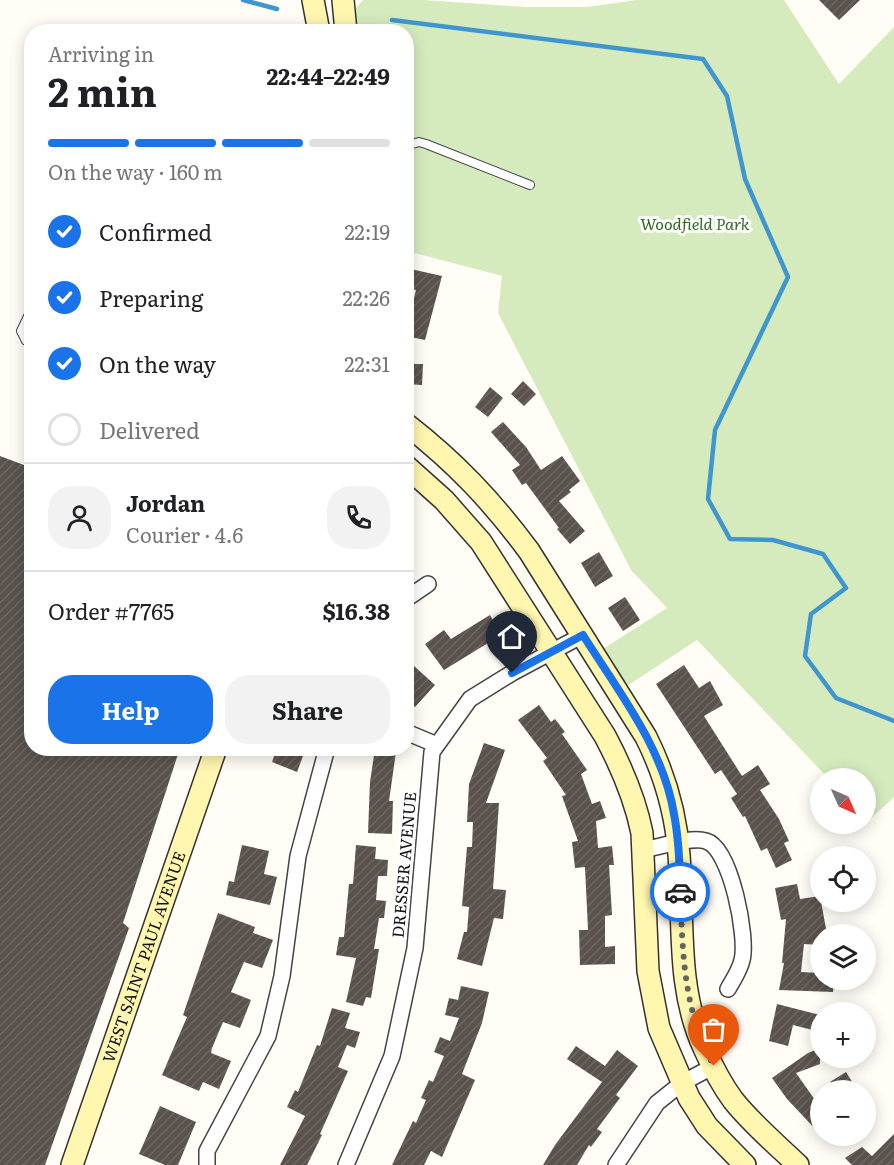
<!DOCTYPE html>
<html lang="en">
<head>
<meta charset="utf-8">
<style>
  body { margin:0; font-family:Literata,serif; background:#f2f2f2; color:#202124; height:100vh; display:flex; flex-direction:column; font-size:22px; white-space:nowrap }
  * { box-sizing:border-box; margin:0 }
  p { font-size:20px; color:#757577 }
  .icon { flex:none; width:33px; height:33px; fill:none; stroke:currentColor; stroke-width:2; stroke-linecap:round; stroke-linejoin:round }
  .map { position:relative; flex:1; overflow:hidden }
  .sheet { position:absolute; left:24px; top:24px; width:390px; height:732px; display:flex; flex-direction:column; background:#fff; border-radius:24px; box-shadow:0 3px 15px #0003 }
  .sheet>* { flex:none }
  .needle { width:39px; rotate:135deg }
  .tools { position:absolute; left:810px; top:768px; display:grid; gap:12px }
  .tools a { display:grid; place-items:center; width:66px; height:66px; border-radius:50%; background:#fff; box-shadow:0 3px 15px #0003; font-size:30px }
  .pin { position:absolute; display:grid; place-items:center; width:51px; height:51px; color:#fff; margin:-62px -26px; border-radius:50% 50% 50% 0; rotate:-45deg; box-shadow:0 0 6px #0007 }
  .pin .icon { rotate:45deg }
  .courier { position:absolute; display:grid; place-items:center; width:60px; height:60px; margin:-30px; border:4px solid #1a73e8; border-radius:50%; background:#fff; color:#222; box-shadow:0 2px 8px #0007 }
  .headline em { font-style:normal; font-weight:700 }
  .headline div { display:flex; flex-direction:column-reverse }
  .headline { display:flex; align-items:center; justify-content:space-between; height:102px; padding:0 24px }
  h1 { font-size:39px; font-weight:700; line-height:45px }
  .bar { display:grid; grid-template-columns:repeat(4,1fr); gap:9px 6px; align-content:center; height:72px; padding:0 24px }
  .bar i { height:8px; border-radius:4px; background:#e0e0e0 }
  .bar .selected { background:#1a73e8 }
  .bar p { grid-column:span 4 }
  .line { display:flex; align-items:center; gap:15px; padding:0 24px; border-top:2px solid #e0e0e0 }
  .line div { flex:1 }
  .round { display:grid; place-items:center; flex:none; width:63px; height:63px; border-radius:24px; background:#f2f2f2 }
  ol { padding:0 24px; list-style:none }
  li { display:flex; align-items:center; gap:18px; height:66px }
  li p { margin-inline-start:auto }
  li .icon { padding:6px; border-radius:50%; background:#1a73e8; color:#fff; stroke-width:4 }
  li:last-child { color:#757577 }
  li i { width:33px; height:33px; border:3px solid #e0e0e0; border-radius:50% }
  .cta { display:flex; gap:12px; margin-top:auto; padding:12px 24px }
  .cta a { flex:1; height:69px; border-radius:24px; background:#1a73e8; color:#fff; font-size:24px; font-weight:700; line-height:69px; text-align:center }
  .cta a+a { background:#f2f2f2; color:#202124 }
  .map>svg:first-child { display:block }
</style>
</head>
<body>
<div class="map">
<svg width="894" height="1165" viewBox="0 0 894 1165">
  <defs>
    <pattern id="building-hatch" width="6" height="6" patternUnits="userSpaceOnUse" patternTransform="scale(1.5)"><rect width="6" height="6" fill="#5a524d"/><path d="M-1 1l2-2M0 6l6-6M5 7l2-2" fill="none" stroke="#6d6662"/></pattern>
  </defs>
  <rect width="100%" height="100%" fill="#fffdf5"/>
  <path fill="#d5ebbd" d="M363,0H423L525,7H587L637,0H784L839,84L894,27V797L868,821L866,819V778H828L697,640L627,686L603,649L667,608L631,570L498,313L502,276L407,251L406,32L357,31L356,8Z"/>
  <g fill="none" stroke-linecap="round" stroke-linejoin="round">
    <path stroke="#3f96cf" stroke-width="4.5" d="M243,0L277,9
      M392,20L703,59L727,96L745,179L788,277L715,430L708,499L730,539L773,540L823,554L846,588L811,614L805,656L836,698L894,721"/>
  </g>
  <path fill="url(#building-hatch)" d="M819,0H860L839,20Z
    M406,268L442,276L425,340L406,336V328L416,290L406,288Z
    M406,364H423L422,385L406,384Z
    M523,381L536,394L524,406L511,394Z
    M490,387L503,398L488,417L475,407Z
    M503,422L526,447L541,470L562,456L580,481L569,490L571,492L559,501L585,531L570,544L557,529L559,528L526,483L522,485L512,470L520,465L491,432Z
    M0,456L32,468V748H180L123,923L129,928L45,1165H0Z
    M599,552L613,576L595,587L581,563Z
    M625,597L640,620L623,631L608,608Z
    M490,615L501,635L444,670L425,644L444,630L451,639Z
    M684,665L699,688L710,681L723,705L704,716L742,776L758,765L770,784L760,790L779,819L789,841L784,843L792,860L776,868L767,848L761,851L745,816L743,817L731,798L737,794L721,770L715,774L656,684Z
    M414,666L435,685L415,707L406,699V674Z
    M539,705L551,722L555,719L565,732L562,734L587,770L581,774L592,804L600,801L606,818L596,821L598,848L612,846L614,865H609L612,915L605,916V947L615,946V964L580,965L579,930H588L585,867L575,868L572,842L578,841L562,796L566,795L543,761L547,758L518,720Z
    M484,743L505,750L486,803H499L493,889L506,890L503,919L494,918L482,966L457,959L464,932H467L469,907L462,906L467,847H472L473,822H467L469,784Z
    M277,748H306L297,772L272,762Z
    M375,749L396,752L389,801H393L392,834L368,833L370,782Z
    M242,845L269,851L264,874L277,877L270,905L226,895L229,881L234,882Z
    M356,845L376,847L375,859L388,860L387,876H378L376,900L386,901L384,918H379L374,949H379L371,998L366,997L363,1006L346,1002L356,958L336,955L339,937H344L349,884H353Z
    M797,884L800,899L820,896L827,934H820V945L804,944L801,972L820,973V980H834L833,992L779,990L784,963H782L786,919L781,920L775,888Z
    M218,913L255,927L253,933L273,940L262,968L244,962L231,992L251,1000L240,1028L223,1022L212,1048L211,1053L231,1061L219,1089L203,1082L199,1091L162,1075L187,1017L183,1015Z
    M461,986L489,992L482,1023L462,1074L475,1080L442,1157L431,1151L424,1165H392L413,1121L416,1123L426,1100L421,1098L429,1080L433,1082L444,1056L434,1052L440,1037L450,1041L459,1018L445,1015L449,998L458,1000Z
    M777,1004L820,1015V1032L793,1025L788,1046L769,1041Z
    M332,1008L350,1013L345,1028L360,1032L355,1048L347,1045L338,1067L348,1071L320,1134L322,1135L307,1165H280L305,1116L287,1107L295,1090L298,1092L317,1045L320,1046Z
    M576,1046L605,1066L617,1050L638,1066L616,1095L620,1098L597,1129L602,1132L591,1147L589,1145L577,1165H543L555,1145L602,1082L567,1059Z
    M820,1048V1064L796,1073L820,1107V1134L787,1099L772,1078L808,1053Z
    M846,1072L857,1090H835L830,1082Z
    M160,1106L196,1122L178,1165H165L139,1154Z
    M894,1134V1165H852L845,1158L862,1147L872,1156Z"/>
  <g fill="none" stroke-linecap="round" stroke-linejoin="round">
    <defs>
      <path id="lane" d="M406,146L419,142L426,144L530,185
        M32,308L21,331L26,341L32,343"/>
      <path id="street" d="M406,599L428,584
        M406,732L437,745
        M643,850C660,847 691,836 706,841C731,848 748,938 742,960C740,970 733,980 728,989
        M207,1165V1151L268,1036L282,976L298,856L327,748
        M346,1165L392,1056L415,948L432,752L470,699L512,673L583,635
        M616,1165L657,1103L682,1083L714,1066"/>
      <g id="secondary">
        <path d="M313,0L319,32"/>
        <path d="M343,0L346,32"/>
        <path d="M406,424C455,462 492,501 529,551L646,737C665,775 676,813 679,855C684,920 676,988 704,1048C712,1066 722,1085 733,1100C752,1124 776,1144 798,1165"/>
        <path d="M406,466L444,500L481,542L605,736C622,768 635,798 642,833L648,971L659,1028L689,1098L707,1126L745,1165"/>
        <path id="s1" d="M72,1165L216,748"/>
      </g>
    </defs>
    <use href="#lane" stroke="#444" stroke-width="10"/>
    <use href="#street" stroke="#444" stroke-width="18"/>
    <use href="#secondary" stroke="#333" stroke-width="24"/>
    <use href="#lane" stroke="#fff" stroke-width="8"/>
    <use href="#street" stroke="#fff" stroke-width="15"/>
    <use href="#secondary" stroke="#fff6b0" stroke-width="21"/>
  </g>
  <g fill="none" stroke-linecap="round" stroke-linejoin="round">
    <path stroke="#646461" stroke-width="6" stroke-dasharray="0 10.8" d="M680,892C683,954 683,1010 714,1066"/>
    <path stroke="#1a73e8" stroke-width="8" d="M512,673L583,635C618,691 663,747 674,814C679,840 680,866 680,892"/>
  </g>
  <g text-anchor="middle" stroke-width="6" stroke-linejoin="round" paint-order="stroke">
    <g font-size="16" font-style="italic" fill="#2f6b1f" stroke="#fff">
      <text x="695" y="230">Woodfield Park</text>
    </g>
    <g font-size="16" fill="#111" stroke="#fff">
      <text transform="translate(404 865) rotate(-85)" y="6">DRESSER AVENUE</text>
      <text dy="6" stroke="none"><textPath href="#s1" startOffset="220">WEST SAINT PAUL AVENUE</textPath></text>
    </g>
  </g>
</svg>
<div class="tools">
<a><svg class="needle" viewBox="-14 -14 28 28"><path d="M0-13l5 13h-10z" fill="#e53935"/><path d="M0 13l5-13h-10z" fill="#757577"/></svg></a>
<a><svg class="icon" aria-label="locate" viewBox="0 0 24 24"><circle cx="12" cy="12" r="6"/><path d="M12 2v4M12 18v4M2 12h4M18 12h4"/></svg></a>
<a><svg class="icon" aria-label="layers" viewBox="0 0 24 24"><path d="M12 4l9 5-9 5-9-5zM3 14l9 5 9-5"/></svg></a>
<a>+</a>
<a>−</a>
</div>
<div class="pin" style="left:714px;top:1066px;background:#ea580c"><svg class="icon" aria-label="bag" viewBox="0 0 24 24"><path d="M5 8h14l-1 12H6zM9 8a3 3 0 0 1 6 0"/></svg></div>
<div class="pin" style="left:512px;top:673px;background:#1f2937"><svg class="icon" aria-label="home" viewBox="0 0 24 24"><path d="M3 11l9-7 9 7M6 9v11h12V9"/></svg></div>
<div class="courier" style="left:680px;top:892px"><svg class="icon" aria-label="car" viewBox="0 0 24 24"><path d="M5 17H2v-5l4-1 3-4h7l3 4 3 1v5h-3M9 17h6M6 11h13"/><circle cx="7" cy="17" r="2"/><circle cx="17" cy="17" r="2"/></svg></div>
<section class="sheet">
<div class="headline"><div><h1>2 min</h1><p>Arriving in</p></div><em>22:44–22:49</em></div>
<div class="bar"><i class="selected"></i><i class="selected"></i><i class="selected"></i><i></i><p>On the way · 160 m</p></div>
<ol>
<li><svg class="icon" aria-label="check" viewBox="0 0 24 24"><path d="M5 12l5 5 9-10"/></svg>Confirmed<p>22:19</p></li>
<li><svg class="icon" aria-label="check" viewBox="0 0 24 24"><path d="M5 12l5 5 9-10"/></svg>Preparing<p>22:26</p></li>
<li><svg class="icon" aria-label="check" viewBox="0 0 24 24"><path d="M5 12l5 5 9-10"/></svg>On the way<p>22:31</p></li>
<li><i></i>Delivered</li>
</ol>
<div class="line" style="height:108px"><a class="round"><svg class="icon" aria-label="person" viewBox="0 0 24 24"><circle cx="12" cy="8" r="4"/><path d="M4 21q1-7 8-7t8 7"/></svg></a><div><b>Jordan</b><p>Courier · 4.6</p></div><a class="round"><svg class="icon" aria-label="phone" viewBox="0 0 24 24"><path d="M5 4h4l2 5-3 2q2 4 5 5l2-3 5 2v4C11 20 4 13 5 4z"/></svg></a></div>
<div class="line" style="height:78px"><div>Order #7765</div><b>$16.38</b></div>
<div class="cta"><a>Help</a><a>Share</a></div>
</section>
</div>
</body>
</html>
